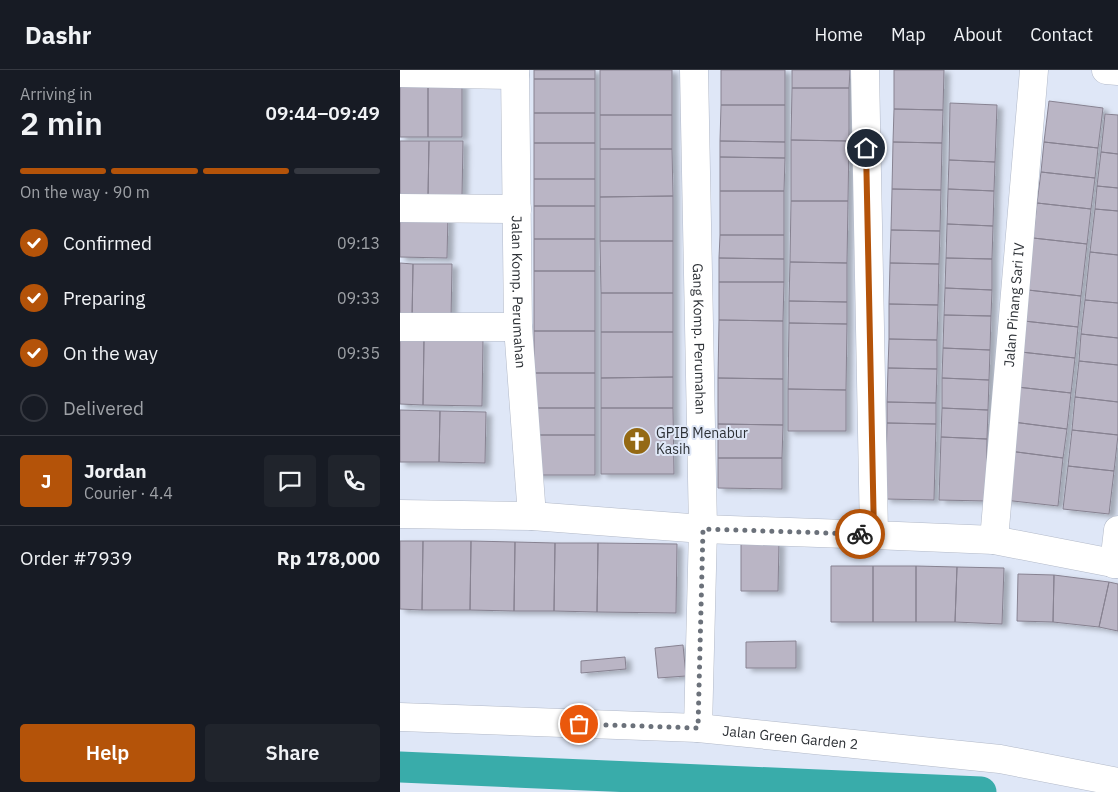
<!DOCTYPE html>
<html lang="en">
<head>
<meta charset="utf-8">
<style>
  body { margin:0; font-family:"IBM Plex Sans",sans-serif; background:#20242c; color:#f1f3f6; height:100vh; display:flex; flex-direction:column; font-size:19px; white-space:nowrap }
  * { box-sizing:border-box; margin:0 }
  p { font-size:16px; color:#9ea1a6 }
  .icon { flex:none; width:28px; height:28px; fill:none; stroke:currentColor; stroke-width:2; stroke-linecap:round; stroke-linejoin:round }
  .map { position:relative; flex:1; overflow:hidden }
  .drawer { display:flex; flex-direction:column; background:#171b24; width:400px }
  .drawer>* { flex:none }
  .pin { position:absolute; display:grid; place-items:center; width:42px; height:42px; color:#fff; margin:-21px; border:2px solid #fff; border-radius:50%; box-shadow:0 1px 5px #0007 }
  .courier { position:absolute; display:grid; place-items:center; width:50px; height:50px; margin:-25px; border:4px solid #b45309; border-radius:50%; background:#fff; color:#222; box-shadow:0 1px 6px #0007 }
  .head em { font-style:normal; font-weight:600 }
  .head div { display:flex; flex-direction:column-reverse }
  .head { display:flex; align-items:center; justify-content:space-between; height:85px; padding:0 20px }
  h1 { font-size:32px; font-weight:600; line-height:38px }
  .bar { display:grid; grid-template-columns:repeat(4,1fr); gap:8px 5px; align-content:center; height:60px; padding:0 20px }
  .bar i { height:6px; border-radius:4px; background:#363941 }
  .bar .current { background:#b45309 }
  .bar p { grid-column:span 4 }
  .line { display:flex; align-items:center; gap:12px; padding:0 20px; border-top:1px solid #363941 }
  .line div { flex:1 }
  .round { display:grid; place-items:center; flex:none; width:52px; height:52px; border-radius:5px; background:#20242c }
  ol { padding:0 20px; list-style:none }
  li { display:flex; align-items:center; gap:15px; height:55px }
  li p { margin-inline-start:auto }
  li .icon { padding:5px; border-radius:50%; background:#b45309; color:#fff; stroke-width:4 }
  li:last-child { color:#9ea1a6 }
  li i { width:28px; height:28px; border:2px solid #363941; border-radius:50% }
  .button { display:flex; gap:10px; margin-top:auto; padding:10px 20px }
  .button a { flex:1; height:58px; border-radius:5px; background:#b45309; color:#fff; font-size:20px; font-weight:600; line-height:58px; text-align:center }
  .button a+a { background:#20242c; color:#f1f3f6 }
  header { display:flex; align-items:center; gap:30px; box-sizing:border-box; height:70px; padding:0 25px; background:#171b24; border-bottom:1px solid #363941 }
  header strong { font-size:24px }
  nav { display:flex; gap:28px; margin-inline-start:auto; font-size:18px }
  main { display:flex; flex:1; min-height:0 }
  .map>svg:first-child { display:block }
</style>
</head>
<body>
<header>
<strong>Dashr</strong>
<nav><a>Home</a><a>Map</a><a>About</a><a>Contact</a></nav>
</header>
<main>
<section class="drawer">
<div class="head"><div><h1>2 min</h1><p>Arriving in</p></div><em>09:44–09:49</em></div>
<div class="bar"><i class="current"></i><i class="current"></i><i class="current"></i><i></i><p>On the way · 90 m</p></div>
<ol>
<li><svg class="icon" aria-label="check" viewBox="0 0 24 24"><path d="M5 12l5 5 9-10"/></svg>Confirmed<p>09:13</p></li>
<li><svg class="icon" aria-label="check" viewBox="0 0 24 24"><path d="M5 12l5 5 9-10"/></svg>Preparing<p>09:33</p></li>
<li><svg class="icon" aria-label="check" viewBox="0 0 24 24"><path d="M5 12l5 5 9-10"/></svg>On the way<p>09:35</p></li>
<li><i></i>Delivered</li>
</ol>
<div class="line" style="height:90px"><b class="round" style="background:#b45309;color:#fff">J</b><div><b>Jordan</b><p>Courier · 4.4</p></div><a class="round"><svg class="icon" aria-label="chat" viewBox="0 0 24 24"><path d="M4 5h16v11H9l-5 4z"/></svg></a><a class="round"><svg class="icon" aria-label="phone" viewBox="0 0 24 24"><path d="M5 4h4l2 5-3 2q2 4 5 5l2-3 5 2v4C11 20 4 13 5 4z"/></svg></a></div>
<div class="line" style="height:65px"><div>Order #7939</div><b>Rp 178,000</b></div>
<div class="button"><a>Help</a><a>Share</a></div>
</section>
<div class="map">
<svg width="718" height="722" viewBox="0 0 718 722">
  <defs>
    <filter id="shadow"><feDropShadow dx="5.5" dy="3" stdDeviation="2.5" flood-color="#0004"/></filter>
  </defs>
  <rect width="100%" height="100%" fill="#dfe7f7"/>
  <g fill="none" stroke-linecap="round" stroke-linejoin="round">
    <path stroke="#39acaa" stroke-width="31" d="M0,697L581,722"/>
  </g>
  <path fill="#bab5c5" stroke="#878291" filter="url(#shadow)" d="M134,0H195V9H134Z
    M200,0H272V45H200Z
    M321,0H385V35H321Z
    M392,0H450L449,18H392Z
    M494,0H544L543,40L494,39Z
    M134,9H195V43H134Z
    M0,12H28V67H0Z
    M28,12H62V67H28Z
    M392,18H449V71L391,70Z
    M649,31L703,38L698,78L644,72Z
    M550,33L597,35L595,92L549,90Z
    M321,35H385V72L320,71Z
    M494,39L543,40L542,73L493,72Z
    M134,43H195V73H134Z
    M705,44L718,45V84L701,82Z
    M200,45H272V79H200Z
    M391,70L449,71L448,131H391Z
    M0,71H29L28,127L0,126Z
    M29,71H63L62,127H28Z
    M320,71L385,72V88L320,87Z
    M493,72L542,73L541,120L492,119Z
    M644,72L698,78L695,108L641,102Z
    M134,73H195V109H134Z
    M200,79H272L273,126L200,127Z
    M701,82L718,84V118L697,116Z
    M320,87L385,88L384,121H320Z
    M549,90L595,92L594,121L548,119Z
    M641,102L695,108L691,139L637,133Z
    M134,109H195V136H134Z
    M697,116L718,118V141L695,139Z
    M492,119L541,120L540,161L491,160Z
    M548,119L594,121L593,156L547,154Z
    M320,121H384V165H320Z
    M273,126V171H200V127Z
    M391,131H448L447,193L390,192Z
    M637,133L691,139L687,174L633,168Z
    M134,136H195V169H134Z
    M695,139L718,141V185L690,182Z
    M0,144H48L47,188L0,187Z
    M547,154L593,156L592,189L546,188Z
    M491,160L540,161L539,194L490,193Z
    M320,165H384V189L319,188Z
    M633,168L687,174L681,226L628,220Z
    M134,169H195V201H134Z
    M200,171H273V223H201Z
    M690,182L718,185V233L685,230Z
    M319,188L384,189V212H319Z
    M546,188L592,189V220L545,218Z
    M390,192L447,193V232L389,231Z
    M0,193L13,194L12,250H0Z
    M490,193L539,194L538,235L489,234Z
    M13,194H52L51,250H12Z
    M134,201H195V261H134Z
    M319,212H384L383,251L319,250Z
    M545,218L592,220L591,246L544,245Z
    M628,220L681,226L678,257L624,251Z
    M201,223H273V262H201Z
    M685,230L718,233V268L681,264Z
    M389,231L447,232V254L389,253Z
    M489,234L538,235L537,270L489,269Z
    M544,245L591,246L590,280L543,278Z
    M319,250L383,251V309L318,308Z
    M624,251L678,257L675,288L621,282Z
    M389,253L447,254L446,320L388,319Z
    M134,261H195V303H134Z
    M201,262H273V307L201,308Z
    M681,264L718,268V295L679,291Z
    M0,269H24L23,335L0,334Z
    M24,269L83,270L82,336L23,335Z
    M489,269L537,270V299L488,298Z
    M543,278L590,280L589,310L542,308Z
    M621,282L675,288L671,323L617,317Z
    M679,291L718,295V332L675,327Z
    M488,298L537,299L536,333L487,332Z
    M134,303H195V338H134Z
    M273,307V338H201V308Z
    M318,308L383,309V355L318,354Z
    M542,308L589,310L588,340L542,338Z
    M617,317L671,323L667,359L613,352Z
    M388,319L446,320V361H388Z
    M675,327L718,332V365L672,360Z
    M487,332L536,333V354L487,353Z
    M134,338H195V365H134Z
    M201,338H273L274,404H201Z
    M542,338L588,340L587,369L541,367Z
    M0,340L40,341L39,392H0Z
    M40,341L86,342L85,393L39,392Z
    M613,352L667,359L663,388L609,381Z
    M487,353L536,354L534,430L485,429Z
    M318,354L383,355L382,388H318Z
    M672,360L718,365L714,401L668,396Z
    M134,365H195V405H134Z
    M541,367L587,369L586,431L539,430Z
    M609,381L663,388L658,436L604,430Z
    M318,388H382V419L318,418Z
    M668,396L714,401L709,444L663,439Z
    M0,471H23L22,540L0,539Z
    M23,471H71L70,540H22Z
    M71,471L115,472L114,541L70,540Z
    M115,472L155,473L154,541H114Z
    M341,472H379L378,521H341Z
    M155,473H198L197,542L154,541Z
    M198,473L277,474L276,543L197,542Z
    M431,496H473V552H431Z
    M473,496H516V552H473Z
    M516,496L557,497L555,552H516Z
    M557,497L604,498L602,554L555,552Z
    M618,504L654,505L653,552L617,551Z
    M654,505L709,512L699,557L653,552Z
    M709,512L718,514V561L699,557Z
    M396,571V598H346V572Z
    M283,575L286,606L258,608L255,578Z
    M225,587L226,599L181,603V591Z"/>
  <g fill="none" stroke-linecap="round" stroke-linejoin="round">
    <defs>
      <g id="minor">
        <path id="s1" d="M115,0L118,257L132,446"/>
        <path id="s2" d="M294,0L303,459L298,658"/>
        <path d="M465,0L474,465L594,470L718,494"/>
        <path d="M706,0L718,1"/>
        <path d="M0,3L115,5"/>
        <path d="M0,138L117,139"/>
        <path d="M0,257H118"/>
        <path d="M0,444L132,446L303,459L474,465"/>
        <path id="s3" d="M594,470L634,0"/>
        <path d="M714,494L718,460"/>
        <path id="s4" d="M0,647L298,658L600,689L718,712"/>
      </g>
    </defs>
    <use href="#minor" stroke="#b2b9c8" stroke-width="29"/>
    <use href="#minor" stroke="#fff" stroke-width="28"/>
  </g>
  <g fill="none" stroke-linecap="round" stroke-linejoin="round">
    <path stroke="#6b717a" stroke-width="5" stroke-dasharray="0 9" d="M179,654L298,658L303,459L460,464"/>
    <path stroke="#b45309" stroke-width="6" d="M460,464L474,465L466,78"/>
  </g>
  <defs>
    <symbol id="church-disc" viewBox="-11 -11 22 22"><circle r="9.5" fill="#946914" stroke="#dfe7f7"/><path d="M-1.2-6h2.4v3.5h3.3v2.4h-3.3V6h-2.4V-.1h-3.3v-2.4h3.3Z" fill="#fff"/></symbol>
  </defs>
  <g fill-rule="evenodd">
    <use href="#church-disc" x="221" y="355" width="32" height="32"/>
  </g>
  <g text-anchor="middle" stroke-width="4" stroke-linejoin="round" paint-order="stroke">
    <g font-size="14" fill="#2d3136" stroke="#dfe7f7">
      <text dy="5" stroke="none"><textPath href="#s1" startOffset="222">Jalan Komp. Perumahan</textPath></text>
      <text dy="5" stroke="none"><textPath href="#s3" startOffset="236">Jalan Pinang Sari IV</textPath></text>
      <text dy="5" stroke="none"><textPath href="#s2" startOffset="269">Gang Komp. Perumahan</textPath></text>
      <text dy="5" stroke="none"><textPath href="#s4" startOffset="391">Jalan Green Garden 2</textPath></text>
    </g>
    <g font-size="14" fill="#2d3136" stroke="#dfe7f7" text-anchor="start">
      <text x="256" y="368">GPIB Menabur<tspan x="256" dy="16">Kasih</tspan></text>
    </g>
  </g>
</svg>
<div class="pin" style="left:179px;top:654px;background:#ea580c"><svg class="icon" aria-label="bag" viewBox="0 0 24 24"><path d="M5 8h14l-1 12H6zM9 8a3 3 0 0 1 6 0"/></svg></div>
<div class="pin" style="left:466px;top:78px;background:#1f2937"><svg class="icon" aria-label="home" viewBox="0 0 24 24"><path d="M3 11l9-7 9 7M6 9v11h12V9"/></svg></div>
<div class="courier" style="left:460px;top:464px"><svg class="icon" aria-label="bike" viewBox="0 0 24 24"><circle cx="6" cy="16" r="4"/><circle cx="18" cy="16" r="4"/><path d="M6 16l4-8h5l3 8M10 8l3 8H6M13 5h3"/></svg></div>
</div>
</main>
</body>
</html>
